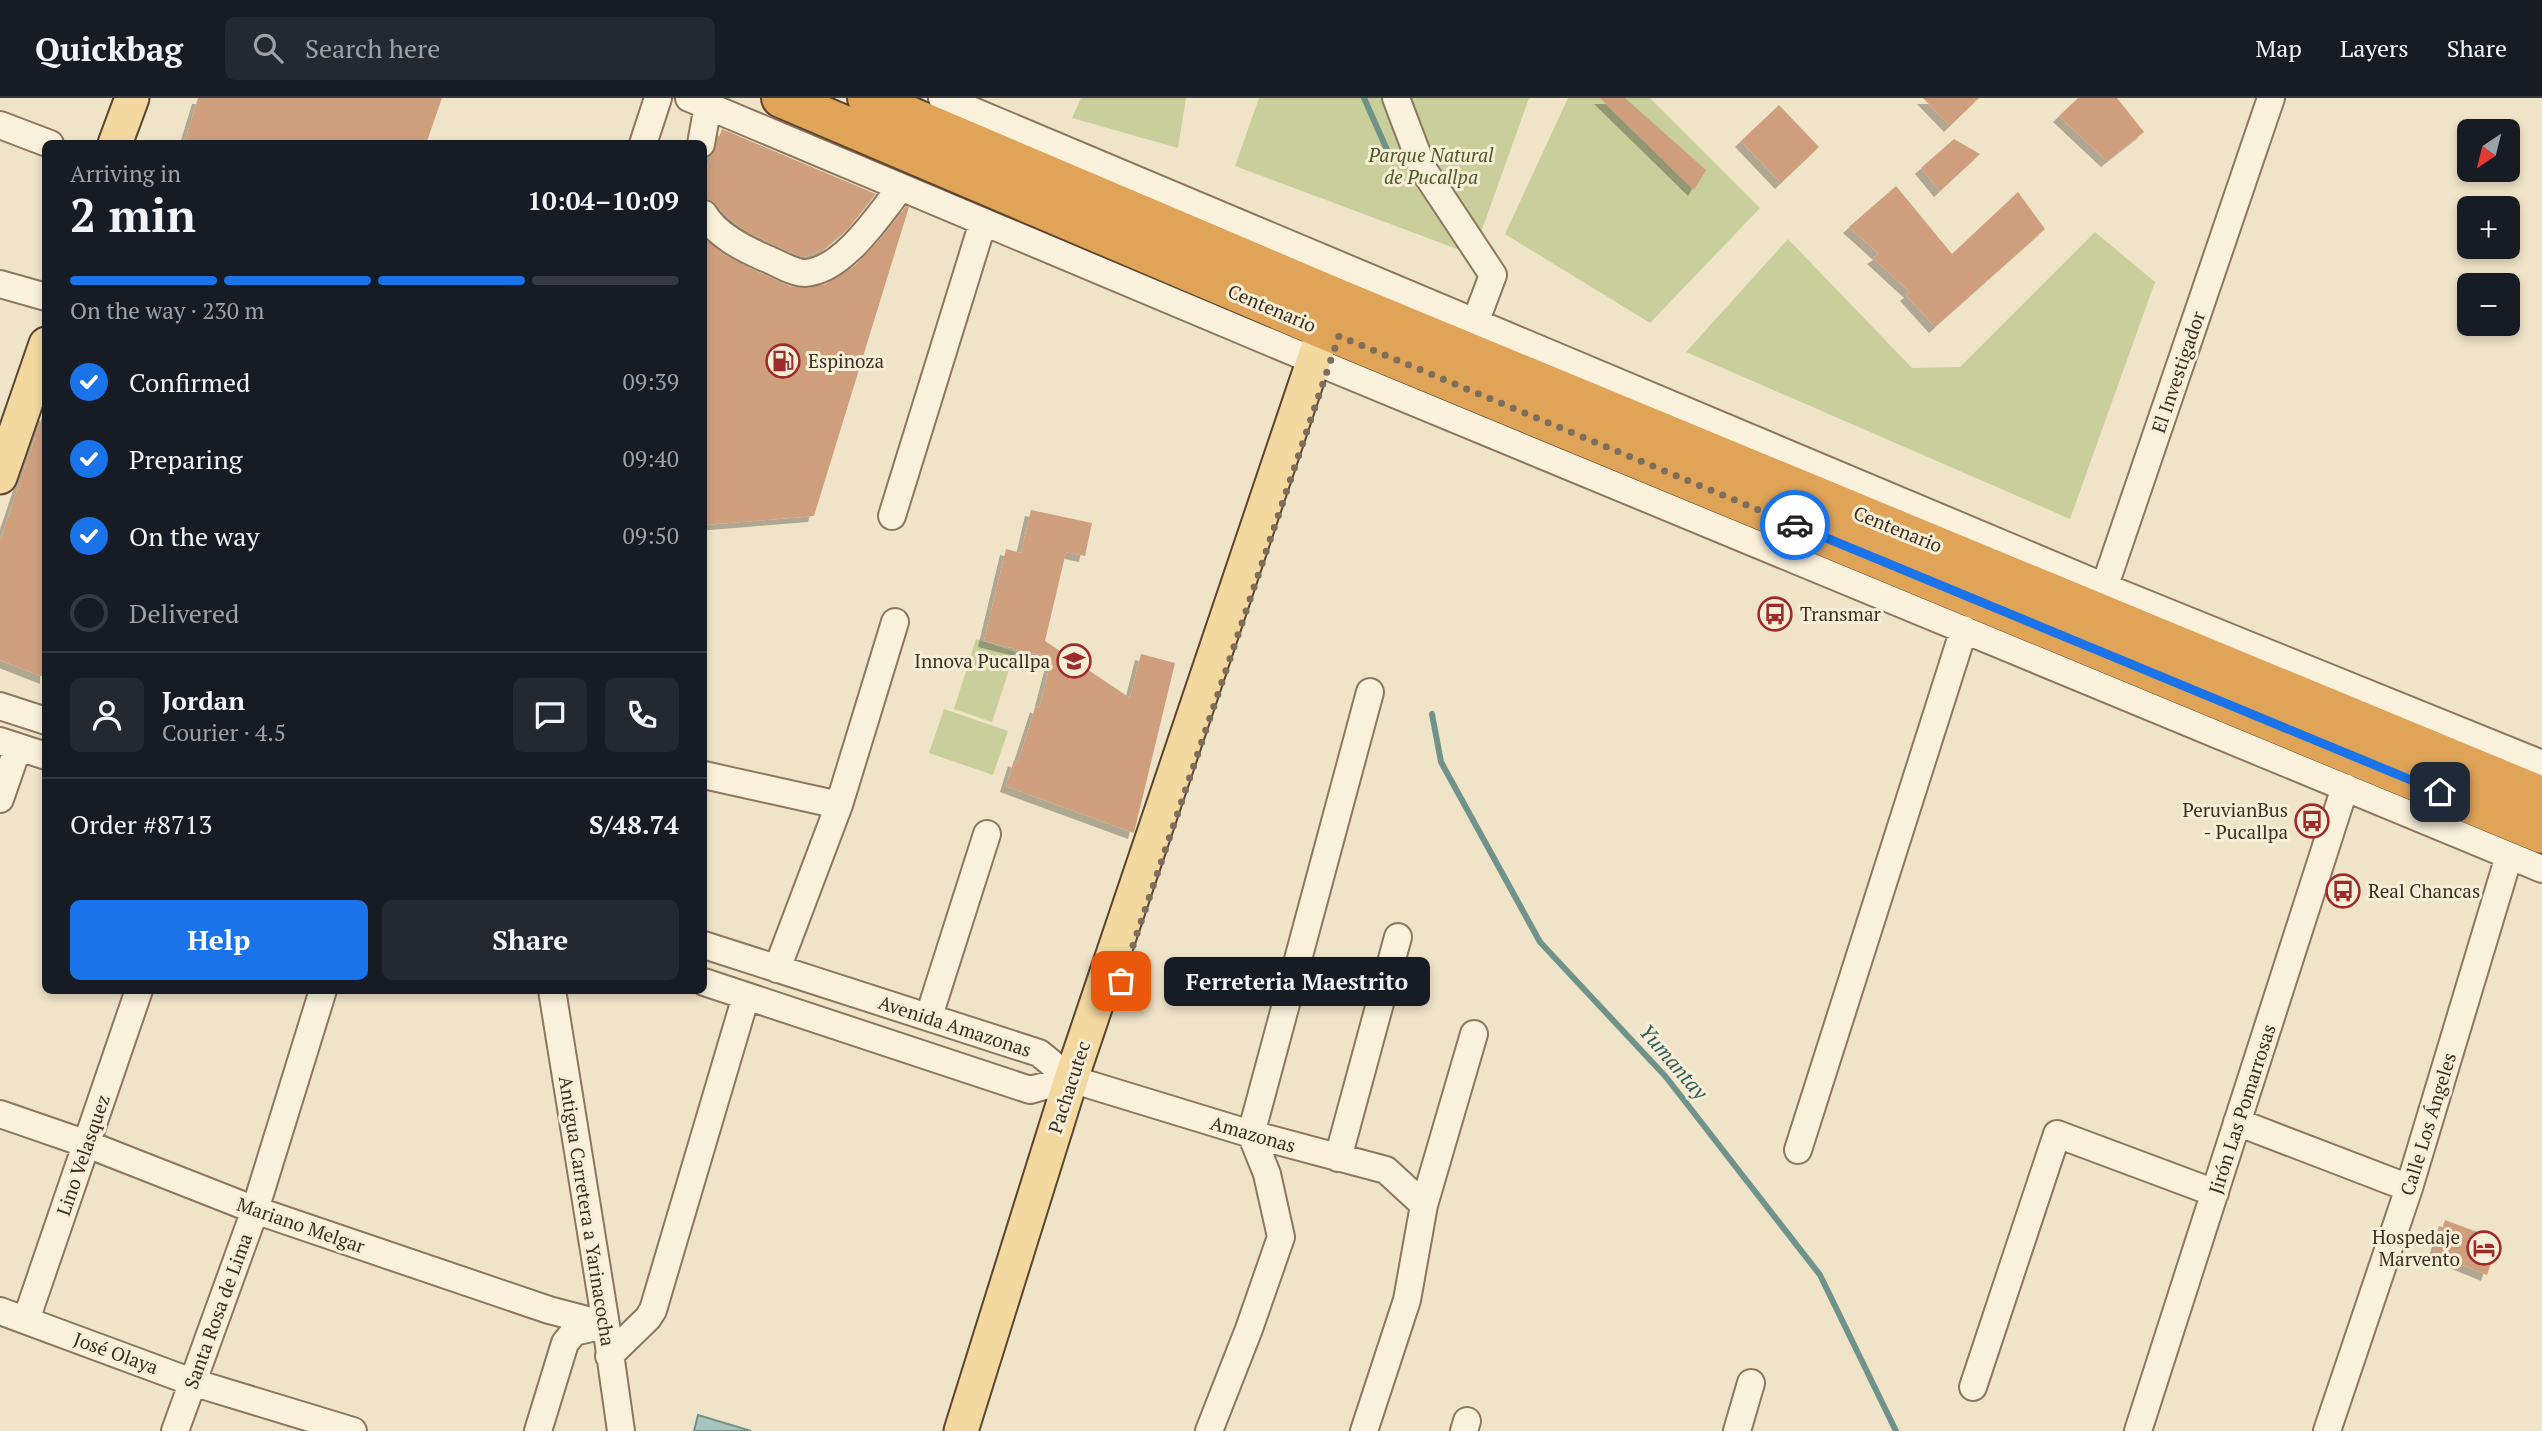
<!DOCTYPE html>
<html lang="en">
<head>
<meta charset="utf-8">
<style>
  body { margin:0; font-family:"PT Serif",serif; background:#242831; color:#f1f3f6; height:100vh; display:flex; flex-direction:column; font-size:26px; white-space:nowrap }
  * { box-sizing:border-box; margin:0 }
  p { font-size:23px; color:#9ea1a6 }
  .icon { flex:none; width:38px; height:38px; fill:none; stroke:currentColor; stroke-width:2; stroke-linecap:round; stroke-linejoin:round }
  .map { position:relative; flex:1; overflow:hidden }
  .panel { position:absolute; left:42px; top:42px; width:665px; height:854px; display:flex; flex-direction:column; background:#171b24; border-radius:10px; box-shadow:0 4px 10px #0003 }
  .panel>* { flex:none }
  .needle { width:46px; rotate:215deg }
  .buttons { position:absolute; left:2457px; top:21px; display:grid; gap:14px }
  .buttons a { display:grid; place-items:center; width:63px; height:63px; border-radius:10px; background:#171b24; box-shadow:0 4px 10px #0003; font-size:35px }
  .pin { position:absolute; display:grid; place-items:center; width:60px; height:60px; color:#fff; margin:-30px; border-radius:14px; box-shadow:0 4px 10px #0006 }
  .courier { position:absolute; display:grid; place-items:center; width:70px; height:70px; margin:-35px; border:5px solid #1a73e8; border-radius:50%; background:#fff; color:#222; box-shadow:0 2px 9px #0007 }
  .bubble { position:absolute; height:49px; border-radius:10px; background:#171b24; box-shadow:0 4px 10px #0003; font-size:23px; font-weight:700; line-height:49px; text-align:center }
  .summary em { font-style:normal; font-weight:700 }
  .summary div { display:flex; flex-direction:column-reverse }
  .summary { display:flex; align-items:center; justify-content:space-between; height:119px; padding:0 28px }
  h1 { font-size:46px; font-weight:700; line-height:52px }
  .bar { display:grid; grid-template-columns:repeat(4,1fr); gap:10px 7px; align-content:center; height:84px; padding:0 28px }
  .bar i { height:9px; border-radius:5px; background:#363941 }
  .bar .current { background:#1a73e8 }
  .bar p { grid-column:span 4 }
  .line { display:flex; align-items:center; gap:18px; padding:0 28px; border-top:2px solid #363941 }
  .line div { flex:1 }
  .round { display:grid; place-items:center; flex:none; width:74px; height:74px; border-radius:10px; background:#242831 }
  ol { padding:0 28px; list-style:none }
  li { display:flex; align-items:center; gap:21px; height:77px }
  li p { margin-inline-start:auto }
  li .icon { padding:7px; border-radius:50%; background:#1a73e8; color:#fff; stroke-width:4 }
  li:last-child { color:#9ea1a6 }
  li i { width:38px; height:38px; border:4px solid #363941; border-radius:50% }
  .action { display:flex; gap:14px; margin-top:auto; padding:14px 28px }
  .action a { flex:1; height:80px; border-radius:10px; background:#1a73e8; color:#fff; font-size:28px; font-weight:700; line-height:80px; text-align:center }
  .action a+a { background:#242831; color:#f1f3f6 }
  header { display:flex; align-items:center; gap:42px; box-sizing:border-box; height:98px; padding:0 35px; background:#171b24; border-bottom:2px solid #363941 }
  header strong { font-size:33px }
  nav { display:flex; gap:38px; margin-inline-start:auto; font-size:24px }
  .search { width:490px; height:63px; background:#242831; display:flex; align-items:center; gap:18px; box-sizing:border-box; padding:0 24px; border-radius:10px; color:#9ea1a6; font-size:26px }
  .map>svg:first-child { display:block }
</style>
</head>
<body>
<header>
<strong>Quickbag</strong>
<div class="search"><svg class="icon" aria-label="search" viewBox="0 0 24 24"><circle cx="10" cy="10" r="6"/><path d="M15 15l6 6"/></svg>Search here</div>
<nav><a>Map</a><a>Layers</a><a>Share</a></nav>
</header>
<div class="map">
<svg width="2542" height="1333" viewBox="0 0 2542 1333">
  <defs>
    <filter id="shadow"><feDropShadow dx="-6" dy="6" stdDeviation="0" flood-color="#0004"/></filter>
  </defs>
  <rect width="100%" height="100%" fill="#f0e4c8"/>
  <path fill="#c9cf9b" d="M1081,0H1186L1178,50L1072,20Z
    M1259,0H1529L1473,157L1235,68Z
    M1568,0H1650L1760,110L1650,225L1505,136Z
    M2095,134L2155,184L2070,421L1686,254L1788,141L1912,270L1960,269Z
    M976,541L1015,554L992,624L954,611Z
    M944,611L1008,633L993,677L929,655Z"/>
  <path fill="#a9c4bc" stroke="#6f938a" stroke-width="2" d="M698,1317L751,1333H694Z"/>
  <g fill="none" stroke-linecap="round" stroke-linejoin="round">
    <path stroke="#6f938a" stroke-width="6" d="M1364,0L1392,63
      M1432,616L1441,664L1540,844L1666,979L1820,1177L1896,1333"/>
  </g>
  <path fill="#cf9f7d" filter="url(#shadow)" d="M198,0H442L426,46H184Z
    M1600,0H1625L1706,72L1694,92Z
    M1923,0H1979L1950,28Z
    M2078,0H2117L2144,34L2107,63L2059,18Z
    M1779,7L1819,49L1781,85L1741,43Z
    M722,31L876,96L848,131L824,151L804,159L796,157L747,134L727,119L711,102L704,100V78Z
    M1954,41L1980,56L1940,93L1921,70Z
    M1896,88L1952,156L2018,94L2045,131L1935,229L1906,197L1910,194L1873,160L1879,156L1849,129Z
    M906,108L909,109L814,418L704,427V140L722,155L750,170L790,188L808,190L826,186L856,167L883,138Z
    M43,316L46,317V580L0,562V443Z
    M1031,412L1092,425L1085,458L1066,454L1045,543L1130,600L1141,556L1175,565L1134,735L1006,688L1014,662L1018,664L1036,608L1039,610L1052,560L984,543L1006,451L1021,455Z
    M2445,1122L2499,1142L2487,1177L2434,1155Z"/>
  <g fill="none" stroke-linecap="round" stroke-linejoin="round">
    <defs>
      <path id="minor" d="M689,0L1329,269L2542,771
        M942,0L2105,489L2542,666
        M1396,0L1423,71L1493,177L1469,241
        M0,27L50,46
        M643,46L658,0
        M701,46L708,7
        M704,116C717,137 742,150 765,160C776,164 793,175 805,175C843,173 879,117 901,89
        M0,186L46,199
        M892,418L983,124
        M2099,505L2271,0
        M0,608L46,623
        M0,643L46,658
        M704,677L839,707
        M0,701L18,649
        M704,847L1039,955L1071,981L1251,1036L1386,1072L1424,1107
        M777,871L839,707L895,524
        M704,884L1030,992L1071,981
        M552,892L606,1227L621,1333
        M929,918L987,736
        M0,1016L87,1046L255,1112L549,1212L606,1227
        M2237,1024L2409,1090
        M1798,1052L1964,531
        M1338,1060L1398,839
        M0,1213L192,1284L353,1333
        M26,1222L139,892
        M609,1258L648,1220L653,1212L746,898
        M1973,1289L2057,1036L2215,1095
        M175,1333L255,1112L323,892
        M538,1333L565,1245L574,1234L604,1227
        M1209,1333L1249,1231L1281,1139L1267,1076L1251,1036L1370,594
        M1364,1333L1407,1202L1424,1107L1474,936
        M1464,1333L1467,1323
        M1737,1333L1751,1285
        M2138,1333L2345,689
        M2327,1333L2409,1090L2509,758"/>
      <path id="major" d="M115,46L132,0
        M0,379L46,246
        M961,1333L1071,981L1332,208"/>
      <path id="highway" d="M781,0L1325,232L2542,736
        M867,0L1335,199L2542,698"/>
    </defs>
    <use href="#minor" stroke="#8d765c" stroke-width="30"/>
    <use href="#major" stroke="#5b4430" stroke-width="37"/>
    <use href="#highway" stroke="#5b4430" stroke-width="42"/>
    <use href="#minor" stroke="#faf1dc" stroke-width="26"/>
    <use href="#major" stroke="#f3d9a0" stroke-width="33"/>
    <use href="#highway" stroke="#e0a458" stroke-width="38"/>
  </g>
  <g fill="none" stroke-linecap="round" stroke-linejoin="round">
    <path stroke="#7c6e5b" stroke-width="7" stroke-dasharray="0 12.6" d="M1121,883L1339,238L1795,427"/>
    <path stroke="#1a73e8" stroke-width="9" d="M1795,427L2440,694"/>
  </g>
  <defs>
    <symbol id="fuel-ring" viewBox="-11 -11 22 22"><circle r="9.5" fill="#f7eed8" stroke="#9e2a2b" stroke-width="1.5"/><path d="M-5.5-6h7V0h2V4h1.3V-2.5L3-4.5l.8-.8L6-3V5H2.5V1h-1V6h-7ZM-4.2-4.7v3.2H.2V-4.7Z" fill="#9e2a2b"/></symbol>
    <symbol id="bus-ring" viewBox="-11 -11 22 22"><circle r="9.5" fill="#f7eed8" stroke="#9e2a2b" stroke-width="1.5"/><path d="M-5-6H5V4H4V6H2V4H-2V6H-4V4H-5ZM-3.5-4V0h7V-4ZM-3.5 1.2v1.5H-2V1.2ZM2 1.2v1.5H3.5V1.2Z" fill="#9e2a2b"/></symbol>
    <symbol id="school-ring" viewBox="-11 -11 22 22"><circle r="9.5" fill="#f7eed8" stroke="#9e2a2b" stroke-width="1.5"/><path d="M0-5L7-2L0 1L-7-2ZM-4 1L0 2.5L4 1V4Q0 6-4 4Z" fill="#9e2a2b"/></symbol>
    <symbol id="hotel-ring" viewBox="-11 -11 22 22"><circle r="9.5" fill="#f7eed8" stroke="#9e2a2b" stroke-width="1.5"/><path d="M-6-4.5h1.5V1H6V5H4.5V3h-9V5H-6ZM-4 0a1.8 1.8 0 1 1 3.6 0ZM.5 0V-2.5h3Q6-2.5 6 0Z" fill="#9e2a2b"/></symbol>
  </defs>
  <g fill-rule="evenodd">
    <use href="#fuel-ring" x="764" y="244" width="38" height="38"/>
    <use href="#bus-ring" x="1756" y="497" width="38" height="38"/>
    <use href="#school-ring" x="1055" y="544" width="38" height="38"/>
    <use href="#bus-ring" x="2293" y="704" width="38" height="38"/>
    <use href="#bus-ring" x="2324" y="774" width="38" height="38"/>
    <use href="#hotel-ring" x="2465" y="1131" width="38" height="38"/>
  </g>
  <g text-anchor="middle" stroke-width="6" stroke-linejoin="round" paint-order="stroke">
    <g font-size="19" font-style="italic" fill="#4d5a26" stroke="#f7eed8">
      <text x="1431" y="64">Parque Natural<tspan x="1431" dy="22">de Pucallpa</tspan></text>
    </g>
    <g font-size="19" fill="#3d2e20" stroke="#f7eed8">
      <text transform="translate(1272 210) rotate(23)" y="7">Centenario</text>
      <text transform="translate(2178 274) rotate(-71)" y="7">El Investigador</text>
      <text transform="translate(1898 431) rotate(22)" y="7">Centenario</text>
      <text transform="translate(955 928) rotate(18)" y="7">Avenida Amazonas</text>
      <text transform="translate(1069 989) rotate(-72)" y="7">Pachacutec</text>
      <text transform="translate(2242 1011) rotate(-72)" y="7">Jirón Las Pomarrosas</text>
      <text transform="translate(2428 1026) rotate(-73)" y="7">Calle Los Ángeles</text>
      <text transform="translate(1253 1036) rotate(16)" y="7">Amazonas</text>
      <text transform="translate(83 1057) rotate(-71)" y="7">Lino Velasquez</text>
      <text transform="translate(587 1113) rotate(81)" y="7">Antigua Carretera a Yarinacocha</text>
      <text transform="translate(301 1127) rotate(19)" y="7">Mariano Melgar</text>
      <text transform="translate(218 1213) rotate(-70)" y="7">Santa Rosa de Lima</text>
      <text transform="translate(116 1255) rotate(20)" y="7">José Olaya</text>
    </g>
    <g font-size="19" fill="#3d2e20" stroke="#f7eed8" text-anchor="start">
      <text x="808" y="270">Espinoza</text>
      <text x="1800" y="523">Transmar</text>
      <text x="1050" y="570" text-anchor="end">Innova Pucallpa</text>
      <text x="2288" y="719" text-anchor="end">PeruvianBus<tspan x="2288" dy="22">- Pucallpa</tspan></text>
      <text x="2368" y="800">Real Chancas</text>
      <text x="2460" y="1146" text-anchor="end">Hospedaje<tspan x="2460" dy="22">Marvento</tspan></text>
    </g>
    <g font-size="21" font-style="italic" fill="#2f5d5a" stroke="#f7eed8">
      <text transform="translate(1673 964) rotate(49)" y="7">Yumantay</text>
    </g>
  </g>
</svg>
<div class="buttons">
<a><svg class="needle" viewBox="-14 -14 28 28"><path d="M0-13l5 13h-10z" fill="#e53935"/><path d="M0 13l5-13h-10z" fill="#9ea1a6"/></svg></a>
<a>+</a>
<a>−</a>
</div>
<div class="pin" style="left:1121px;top:883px;background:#ea580c"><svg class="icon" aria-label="bag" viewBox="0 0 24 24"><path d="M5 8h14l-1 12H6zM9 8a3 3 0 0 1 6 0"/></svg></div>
<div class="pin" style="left:2440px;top:694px;background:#1f2937"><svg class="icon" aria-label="home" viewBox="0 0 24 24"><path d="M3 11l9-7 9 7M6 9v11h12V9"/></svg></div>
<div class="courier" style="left:1795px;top:427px"><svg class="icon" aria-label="car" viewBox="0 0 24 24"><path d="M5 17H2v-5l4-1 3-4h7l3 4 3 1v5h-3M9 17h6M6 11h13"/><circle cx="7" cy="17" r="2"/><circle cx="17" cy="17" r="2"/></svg></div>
<div class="bubble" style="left:1164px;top:859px;width:266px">Ferreteria Maestrito</div>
<section class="panel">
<div class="summary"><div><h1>2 min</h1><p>Arriving in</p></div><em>10:04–10:09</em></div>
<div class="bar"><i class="current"></i><i class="current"></i><i class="current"></i><i></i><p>On the way · 230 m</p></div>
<ol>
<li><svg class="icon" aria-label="check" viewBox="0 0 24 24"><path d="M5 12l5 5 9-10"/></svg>Confirmed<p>09:39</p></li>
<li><svg class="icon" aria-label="check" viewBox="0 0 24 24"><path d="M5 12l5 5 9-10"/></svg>Preparing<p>09:40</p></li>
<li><svg class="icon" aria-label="check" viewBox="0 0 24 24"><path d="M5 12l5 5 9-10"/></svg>On the way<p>09:50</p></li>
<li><i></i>Delivered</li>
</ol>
<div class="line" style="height:126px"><a class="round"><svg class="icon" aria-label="person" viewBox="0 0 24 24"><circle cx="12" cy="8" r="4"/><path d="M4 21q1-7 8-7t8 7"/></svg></a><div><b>Jordan</b><p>Courier · 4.5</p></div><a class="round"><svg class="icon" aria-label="chat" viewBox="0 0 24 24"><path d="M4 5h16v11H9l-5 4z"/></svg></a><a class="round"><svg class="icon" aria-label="phone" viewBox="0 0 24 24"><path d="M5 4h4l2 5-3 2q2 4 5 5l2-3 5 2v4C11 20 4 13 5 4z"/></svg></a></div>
<div class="line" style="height:91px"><div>Order #8713</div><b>S/48.74</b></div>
<div class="action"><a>Help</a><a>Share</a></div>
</section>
</div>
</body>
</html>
